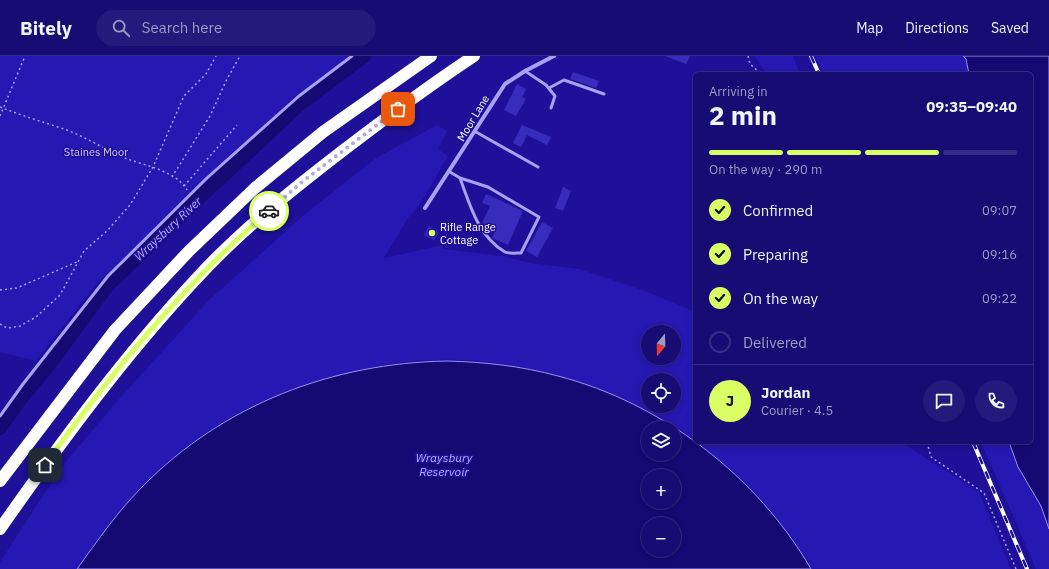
<!DOCTYPE html>
<html lang="en">
<head>
<meta charset="utf-8">
<style>
  body { margin:0; font-family:"IBM Plex Sans",sans-serif; background:#231a7b; color:#f1f3f6; height:100vh; display:flex; flex-direction:column; font-size:15px; white-space:nowrap }
  * { box-sizing:border-box; margin:0 }
  p { font-size:13px; color:#9e9bc4 }
  .icon { flex:none; width:22px; height:22px; fill:none; stroke:currentColor; stroke-width:2; stroke-linecap:round; stroke-linejoin:round }
  .map { position:relative; flex:1; overflow:hidden }
  .panel { position:absolute; left:693px; top:16px; width:340px; height:372px; display:flex; flex-direction:column; background:#160c73; border-radius:6px; box-shadow:0 2px 6px #0003,0 0 0 1px #352c85 }
  .panel>* { flex:none }
  .needle { width:26px; rotate:199deg }
  .buttons { position:absolute; left:641px; top:269px; display:grid; gap:8px }
  .buttons a { display:grid; place-items:center; width:40px; height:40px; border-radius:50%; background:#160c73; box-shadow:0 2px 6px #0003,0 0 0 1px #352c85; font-size:20px }
  .pin { position:absolute; display:grid; place-items:center; width:34px; height:34px; color:#fff; margin:-17px; border-radius:8px; box-shadow:0 2px 6px #0006 }
  .courier { position:absolute; display:grid; place-items:center; width:40px; height:40px; margin:-20px; border:3px solid #d9ff65; border-radius:50%; background:#fff; color:#222; box-shadow:0 1px 5px #0007 }
  .overview em { font-style:normal; font-weight:700 }
  .overview div { display:flex; flex-direction:column-reverse }
  .overview { display:flex; align-items:center; justify-content:space-between; height:68px; padding:0 16px }
  h1 { font-size:26px; font-weight:700; line-height:30px }
  .bar { display:grid; grid-template-columns:repeat(4,1fr); gap:6px 4px; align-content:center; height:48px; padding:0 16px }
  .bar i { height:5px; border-radius:3px; background:#352c85 }
  .bar .on { background:#d9ff65 }
  .bar p { grid-column:span 4 }
  .line { display:flex; align-items:center; gap:10px; padding:0 16px; border-top:1px solid #352c85 }
  .line div { flex:1 }
  .round { display:grid; place-items:center; flex:none; width:42px; height:42px; border-radius:21px; background:#231a7b }
  ol { padding:0 16px; list-style:none }
  li { display:flex; align-items:center; gap:12px; height:44px }
  li p { margin-inline-start:auto }
  li .icon { padding:4px; border-radius:50%; background:#d9ff65; color:#111; stroke-width:4 }
  li:last-child { color:#9e9bc4 }
  li i { width:22px; height:22px; border:2px solid #352c85; border-radius:50% }
  header { display:flex; align-items:center; gap:24px; box-sizing:border-box; height:56px; padding:0 20px; background:#160c73; border-bottom:1px solid #352c85 }
  header strong { font-size:19px }
  nav { display:flex; gap:22px; margin-inline-start:auto; font-size:14px }
  .search { width:280px; height:36px; background:#231a7b; display:flex; align-items:center; gap:10px; box-sizing:border-box; padding:0 14px; border-radius:22px; color:#9e9bc4; font-size:15px }
  .map>svg:first-child { display:block }
</style>
</head>
<body>
<header>
<strong>Bitely</strong>
<div class="search"><svg class="icon" aria-label="search" viewBox="0 0 24 24"><circle cx="10" cy="10" r="6"/><path d="M15 15l6 6"/></svg>Search here</div>
<nav><a>Map</a><a>Directions</a><a>Saved</a></nav>
</header>
<div class="map">
<svg width="1049" height="513" viewBox="0 0 1049 513">
  <rect width="100%" height="100%" fill="#1e1099"/>
  <path fill="#2518b3" fill-rule="evenodd" d="M0,0H350L290,45L98,226L36,305L0,296Z
    M755,0H793L800,18H766Z
    M815,0H963L966,2L969,18H823Z
    M437,69L447,75L438,93L448,100L420,148L408,162L384,202L442,189L443,193L502,200L530,207L579,213L648,236L695,256V386C604,323 489,289 378,310C357,314 337,322 317,329C299,334 280,339 262,346C229,359 196,382 170,405C134,437 105,474 77,513H0V506L63,409L120,342L209,244L305,158L376,102ZM648,276H674V302H648ZM648,324H674V350H648Z
    M695,386H901L979,436L1011,513H811C782,462 741,422 695,386Z
    M981,386H1009L1018,411L1041,450L1049,473V513H1036Z"/>
  <path fill="#150a74" stroke="#9a93f8" fill-rule="evenodd" d="M963,0H1049V473L1041,450L1018,411L1009,386H1031V18H969L966,3Z
    M447,305C485,306 521,310 558,320C662,347 757,420 811,513H77C98,484 118,455 143,430C224,348 333,307 447,305ZM648,372H674V398H648ZM648,420H674V446H648ZM648,468H674V494H648Z"/>
  <g fill="none" stroke-linecap="round" stroke-linejoin="round">
    <path stroke="#150a74" stroke-width="14" d="M0,372L19,345L48,310L107,230L197,144L299,49L364,0"/>
  </g>
  <path fill="#382cbc" d="M665,0H690L686,8Z
    M573,16L599,25L596,32L570,23Z
    M517,28L526,33L522,41L526,43L516,60L504,54Z
    M522,69L551,81L547,89L527,79L521,91L513,87Z
    M563,131L571,135L563,155L555,152Z
    M486,138L523,155L508,189L492,182L495,175L482,167L490,150L482,147Z
    M542,166L553,172L537,201L526,195Z
    M429,170L439,176L434,184L424,179Z"/>
  <g fill="none" stroke-linecap="round" stroke-linejoin="round">
    <path stroke="#a8a2f4" stroke-width="1.5" stroke-dasharray="2 3" stroke-linecap="butt" d="M748,0L750,8L761,18
      M0,51C20,59 40,65 61,72C83,79 103,93 125,102C145,110 175,114 187,134
      M0,60L25,0
      M172,121L210,60L227,23L240,0
      M184,130L237,69
      M0,234L17,232L79,205
      M0,268L7,272L20,270L36,261L60,239L84,195L108,174L130,149L153,111L184,40L206,18L216,0
      M927,386L931,401L984,437L1016,513"/>
    <path stroke="#a8a2f4" stroke-width="3" d="M525,15L546,29L555,40L551,52
      M549,32L564,24L604,38
      M476,76L538,111
      M450,116L460,122L488,131L539,161L521,197C516,197 509,198 505,196C478,180 470,149 460,122
      M0,360L23,328L108,220L207,122L299,40L352,0"/>
    <path stroke="#a8a2f4" stroke-width="4" d="M425,152L505,28L525,15L554,0"/>
    <path stroke="#fff" stroke-width="12" d="M0,425L115,274L189,195L255,132L323,76L431,0
      M0,473C61,386 124,300 197,222C241,174 293,133 345,93C387,61 430,29 474,0"/>
    <defs>
      <path id="rail" d="M811,0L819,18
        M973,386L1027,513"/>
    </defs>
    <use href="#rail" stroke="#fff" stroke-width="4"/>
    <use href="#rail" stroke="#1e1099" stroke-width="2.5" stroke-dasharray="8" stroke-linecap="butt"/>
  </g>
  <g fill="none" stroke-linecap="round" stroke-linejoin="round">
    <path stroke="#b0abdb" stroke-width="4" stroke-dasharray="0 7.2" d="M269,155L302,126L398,53"/>
    <path stroke="#d9ff65" stroke-width="5" d="M45,409C111,317 183,229 269,155"/>
  </g>
  <circle fill="#d9ff65" stroke="#1e1099" stroke-width="1.5" cx="432" cy="177" r="4"/>
  <g text-anchor="middle" stroke-width="3" stroke-linejoin="round" paint-order="stroke">
    <g font-size="11" fill="#fff" stroke="#1e1099">
      <text transform="translate(473 62) rotate(-59)" y="4">Moor Lane</text>
    </g>
    <g font-size="11" fill="#cecafe" stroke="#1e1099">
      <text x="96" y="100">Staines Moor</text>
    </g>
    <g font-size="11" fill="#fff" stroke="#1e1099" text-anchor="start">
      <text x="440" y="175">Rifle Range<tspan x="440" dy="13">Cottage</tspan></text>
    </g>
    <g font-size="12" font-style="italic" fill="#b4aefb" stroke="#1e1099">
      <text transform="translate(168 173) rotate(-43)" y="4">Wraysbury River</text>
      <text x="444" y="406">Wraysbury<tspan x="444" dy="14">Reservoir</tspan></text>
    </g>
  </g>
</svg>
<div class="buttons">
<a><svg class="needle" viewBox="-14 -14 28 28"><path d="M0-13l5 13h-10z" fill="#e53935"/><path d="M0 13l5-13h-10z" fill="#9e9bc4"/></svg></a>
<a><svg class="icon" aria-label="locate" viewBox="0 0 24 24"><circle cx="12" cy="12" r="6"/><path d="M12 2v4M12 18v4M2 12h4M18 12h4"/></svg></a>
<a><svg class="icon" aria-label="layers" viewBox="0 0 24 24"><path d="M12 4l9 5-9 5-9-5zM3 14l9 5 9-5"/></svg></a>
<a>+</a>
<a>−</a>
</div>
<div class="pin" style="left:398px;top:53px;background:#ea580c"><svg class="icon" aria-label="bag" viewBox="0 0 24 24"><path d="M5 8h14l-1 12H6zM9 8a3 3 0 0 1 6 0"/></svg></div>
<div class="pin" style="left:45px;top:409px;background:#1f2937"><svg class="icon" aria-label="home" viewBox="0 0 24 24"><path d="M3 11l9-7 9 7M6 9v11h12V9"/></svg></div>
<div class="courier" style="left:269px;top:155px"><svg class="icon" aria-label="car" viewBox="0 0 24 24"><path d="M5 17H2v-5l4-1 3-4h7l3 4 3 1v5h-3M9 17h6M6 11h13"/><circle cx="7" cy="17" r="2"/><circle cx="17" cy="17" r="2"/></svg></div>
<section class="panel">
<div class="overview"><div><h1>2 min</h1><p>Arriving in</p></div><em>09:35–09:40</em></div>
<div class="bar"><i class="on"></i><i class="on"></i><i class="on"></i><i></i><p>On the way · 290 m</p></div>
<ol>
<li><svg class="icon" aria-label="check" viewBox="0 0 24 24"><path d="M5 12l5 5 9-10"/></svg>Confirmed<p>09:07</p></li>
<li><svg class="icon" aria-label="check" viewBox="0 0 24 24"><path d="M5 12l5 5 9-10"/></svg>Preparing<p>09:16</p></li>
<li><svg class="icon" aria-label="check" viewBox="0 0 24 24"><path d="M5 12l5 5 9-10"/></svg>On the way<p>09:22</p></li>
<li><i></i>Delivered</li>
</ol>
<div class="line" style="height:72px"><b class="round" style="background:#d9ff65;color:#111">J</b><div><b>Jordan</b><p>Courier · 4.5</p></div><a class="round"><svg class="icon" aria-label="chat" viewBox="0 0 24 24"><path d="M4 5h16v11H9l-5 4z"/></svg></a><a class="round"><svg class="icon" aria-label="phone" viewBox="0 0 24 24"><path d="M5 4h4l2 5-3 2q2 4 5 5l2-3 5 2v4C11 20 4 13 5 4z"/></svg></a></div>
</section>
</div>
</body>
</html>
